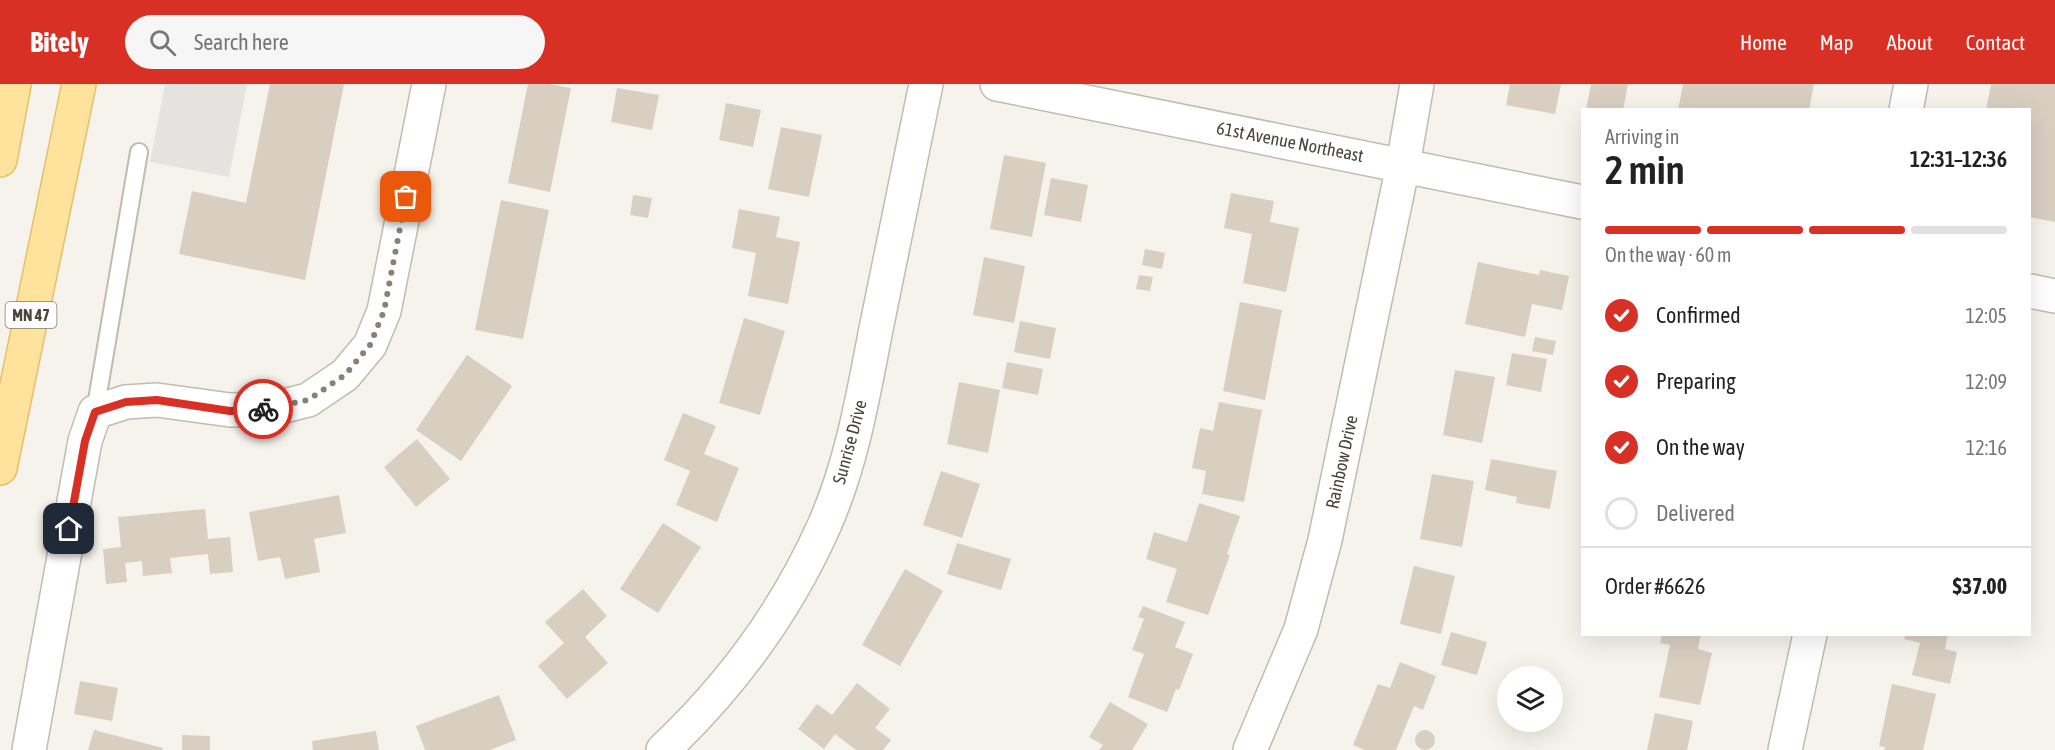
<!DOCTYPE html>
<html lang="en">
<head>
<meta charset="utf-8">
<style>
  body { margin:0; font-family:"Asap Condensed",sans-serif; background:#f6f6f6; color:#222; height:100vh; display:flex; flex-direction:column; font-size:22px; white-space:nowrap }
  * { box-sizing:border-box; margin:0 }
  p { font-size:20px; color:#767676 }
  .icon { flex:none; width:33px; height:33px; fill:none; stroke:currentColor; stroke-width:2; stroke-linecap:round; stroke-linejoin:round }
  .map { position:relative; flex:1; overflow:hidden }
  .panel { position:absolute; left:1581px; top:24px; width:450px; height:528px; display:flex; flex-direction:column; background:#fff; border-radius:0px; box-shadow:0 6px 24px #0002 }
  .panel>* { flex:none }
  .fabs { position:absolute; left:1497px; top:582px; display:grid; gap:12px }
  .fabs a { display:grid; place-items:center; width:66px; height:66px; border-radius:50%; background:#fff; box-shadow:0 6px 24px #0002; font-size:30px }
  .pin { position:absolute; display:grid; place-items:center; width:51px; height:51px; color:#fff; margin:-26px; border-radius:12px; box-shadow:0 3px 9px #0006 }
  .courier { position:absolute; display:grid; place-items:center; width:60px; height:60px; margin:-30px; border:4px solid #d93025; border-radius:50%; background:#fff; color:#222; box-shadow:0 2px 8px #0007 }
  .headline em { font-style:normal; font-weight:600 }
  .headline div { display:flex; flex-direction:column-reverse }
  .headline { display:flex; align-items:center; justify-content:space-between; height:102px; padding:0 24px }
  h1 { font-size:39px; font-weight:600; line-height:45px }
  .bar { display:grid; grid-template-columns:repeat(4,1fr); gap:9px 6px; align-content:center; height:72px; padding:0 24px }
  .bar i { height:8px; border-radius:4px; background:#e0e0e0 }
  .bar .selected { background:#d93025 }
  .bar p { grid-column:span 4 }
  .line { display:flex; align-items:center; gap:15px; padding:0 24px; border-top:2px solid #e0e0e0 }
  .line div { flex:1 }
  ol { padding:0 24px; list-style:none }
  li { display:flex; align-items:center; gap:18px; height:66px }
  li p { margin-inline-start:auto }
  li .icon { padding:6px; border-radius:50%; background:#d93025; color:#fff; stroke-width:4 }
  li:last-child { color:#767676 }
  li i { width:33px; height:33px; border:3px solid #e0e0e0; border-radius:50% }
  header { display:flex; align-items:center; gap:36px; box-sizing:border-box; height:84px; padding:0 30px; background:#d93025; color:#fff }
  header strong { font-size:28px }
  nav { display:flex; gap:33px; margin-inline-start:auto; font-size:21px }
  .search { width:420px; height:54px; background:#f6f6f6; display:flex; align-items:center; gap:15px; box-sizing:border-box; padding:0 21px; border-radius:33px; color:#767676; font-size:22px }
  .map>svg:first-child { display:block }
</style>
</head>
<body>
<header>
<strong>Bitely</strong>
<div class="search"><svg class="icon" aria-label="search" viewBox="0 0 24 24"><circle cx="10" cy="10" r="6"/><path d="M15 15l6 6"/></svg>Search here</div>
<nav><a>Home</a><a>Map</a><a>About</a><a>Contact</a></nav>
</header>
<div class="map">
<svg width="2055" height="666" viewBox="0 0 2055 666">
  <rect width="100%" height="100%" fill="#f6f3ec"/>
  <path fill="#e5e3e0" d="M165,0H247L229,93L150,78Z"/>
  <path fill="#d8cfc1" d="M270,0H344L305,196L179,170L192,107L246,119Z
    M528,0H549L571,4L550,108L508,99Z
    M1510,0H1561L1555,30L1506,21Z
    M1591,0H1628L1623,26H1586Z
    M1683,0H1814L1809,26H1678Z
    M1991,0H2055V138L2030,133V26H1986Z
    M617,4L659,11L652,46L611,38Z
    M726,19L761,26L753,63L719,56Z
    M781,43L822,51L809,113L768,105Z
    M1004,71L1046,79L1032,153L990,145Z
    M1051,94L1088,101L1081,138L1044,131Z
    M1231,109L1274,117L1270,138L1299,144L1286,208L1243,199L1252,150L1224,144Z
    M633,111L652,114L648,134L630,131Z
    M501,116L549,126L523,255L475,246Z
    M739,125L780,133L776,153L800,158L788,220L748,212L756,169L732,164Z
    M1145,165L1165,169L1162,185L1142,181Z
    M984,173L1025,182L1014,239L973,231Z
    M1478,178L1539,191L1540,186L1569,192L1562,226L1532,220L1525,253L1465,240Z
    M1139,191L1153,193L1150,207L1136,205Z
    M1240,218L1282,226L1265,316L1223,307Z
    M744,234L785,247L760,331L719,319Z
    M1020,237L1056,244L1050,275L1014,268Z
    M1535,253L1556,257L1553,271L1532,267Z
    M1512,269L1547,275L1541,308L1506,301Z
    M467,271L512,302L461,377L416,346Z
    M1007,278L1043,285L1038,311L1002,304Z
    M1455,286L1495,293L1482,359L1443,351Z
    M959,298L1000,306L988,369L947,360Z
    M1219,318L1262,326L1244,418L1202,410L1206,387L1192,384L1200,344L1213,347Z
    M683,329L716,342L704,370L739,384L717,438L676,421L690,387L664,376Z
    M417,355L450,395L416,423L384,383Z
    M1491,375L1557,387L1550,425L1516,419L1517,413L1485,406Z
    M941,387L980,400L962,454L923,441Z
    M1432,390L1474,397L1462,463L1420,455Z
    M339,411L346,449L314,455L320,488L285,495L280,473L258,477L249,428Z
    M1199,419L1240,432L1227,470L1230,471L1208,531L1166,518L1177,485L1146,475L1154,448L1187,458Z
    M205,425L208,455L230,453L233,488L210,490L208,470L170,474L172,489L143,492L142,477L125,479L127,498L106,500L103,465L121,463L118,433Z
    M663,439L701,463L658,529L620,505Z
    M957,459L1011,475L1001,506L947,490Z
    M1414,482L1455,492L1441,550L1400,540Z
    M905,485L943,507L900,582L862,561Z
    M583,505L607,532L585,553L608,579L567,615L538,582L564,559L545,538Z
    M1143,522L1185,538L1175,563L1193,570L1179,606L1176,605L1167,628L1128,613L1144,570L1132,566L1144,535L1138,533Z
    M1451,548L1487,558L1477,591L1441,581Z
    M1662,550H1701L1698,565L1712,569L1700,621L1659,613L1670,561L1660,559Z
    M1906,550H1948L1945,565L1957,568L1950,600L1912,591L1920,559L1904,555Z
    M1400,578L1436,592L1423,626L1414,622L1396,666H1365L1353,661L1378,600L1390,604Z
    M80,597L118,604L112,637L74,630Z
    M857,599L890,625L875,644L891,656L883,666H856L835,650L824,665L798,645L817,620L832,631Z
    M1892,600L1936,610L1923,666H1884L1885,663L1879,662Z
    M499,611L516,656L490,666H425L416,642Z
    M1110,618L1148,640L1132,666H1099L1103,661L1089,653Z
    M1655,629L1693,637L1687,666H1647Z
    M94,646L163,664L162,666H88Z
    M1415 656a10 10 0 1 1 20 0a10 10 0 1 1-20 0Z
    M376,647L379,666H313L312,657Z
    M182,651L210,652V666H182Z"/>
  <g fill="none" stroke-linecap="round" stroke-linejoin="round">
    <defs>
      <path id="service" d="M95,328L139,68"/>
      <path id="minor" d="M997,0L1582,118
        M1906,26L1911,0
        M2030,207L2055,212
        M29,666L85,357L95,328L126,318L157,316L230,326L272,325L308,316L345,291L370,261L384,227L429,0
        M663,666C731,602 786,527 824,442C852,379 863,312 876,245C893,163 909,82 926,0
        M1250,666L1301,545L1325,456L1403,81L1417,0
        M1785,666L1810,550"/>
      <path id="primary" d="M0,76L14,0
        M0,384L79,0"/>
    </defs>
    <use href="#service" stroke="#c2bbae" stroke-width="20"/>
    <use href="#minor" stroke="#c2bbae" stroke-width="36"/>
    <use href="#primary" stroke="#e6c069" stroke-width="36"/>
    <use href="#service" stroke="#fff" stroke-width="16"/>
    <use href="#minor" stroke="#fff" stroke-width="33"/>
    <use href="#primary" stroke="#ffe29b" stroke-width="33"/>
  </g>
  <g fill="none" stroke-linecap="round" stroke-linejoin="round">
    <path stroke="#878178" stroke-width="6" stroke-dasharray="0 10.8" d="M263,325L308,316L345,291L370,261L384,227L406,113"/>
    <path stroke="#d93025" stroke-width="8" d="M69,445L85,357L95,328L126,318L157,316L230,327L263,325"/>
  </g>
  <g text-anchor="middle" stroke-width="4.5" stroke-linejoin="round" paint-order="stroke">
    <rect fill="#fff" stroke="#817c74" stroke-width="1.5" x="5.5" y="218" width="51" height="26" rx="4.5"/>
    <g font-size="16" font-weight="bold" fill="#4b4439">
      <text x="31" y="237">MN 47</text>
    </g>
    <g font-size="18" fill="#4b4439" stroke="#fff">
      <text transform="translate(1290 58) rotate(11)" y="6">61st Avenue Northeast</text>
      <text transform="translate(850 358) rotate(-75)" y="6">Sunrise Drive</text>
      <text transform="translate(1342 378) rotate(-78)" y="6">Rainbow Drive</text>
    </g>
  </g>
</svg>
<div class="fabs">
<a><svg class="icon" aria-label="layers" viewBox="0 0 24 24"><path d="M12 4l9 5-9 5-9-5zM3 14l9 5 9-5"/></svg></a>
</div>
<div class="pin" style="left:406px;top:113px;background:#ea580c"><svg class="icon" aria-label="bag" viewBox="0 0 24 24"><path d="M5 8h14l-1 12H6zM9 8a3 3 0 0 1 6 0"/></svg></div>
<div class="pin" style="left:69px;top:445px;background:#1f2937"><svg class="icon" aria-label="home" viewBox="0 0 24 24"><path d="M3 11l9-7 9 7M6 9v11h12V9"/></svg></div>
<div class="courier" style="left:263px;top:325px"><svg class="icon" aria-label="bike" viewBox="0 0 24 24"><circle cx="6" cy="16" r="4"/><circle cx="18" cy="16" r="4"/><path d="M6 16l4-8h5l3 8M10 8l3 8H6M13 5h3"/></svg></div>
<section class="panel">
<div class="headline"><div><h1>2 min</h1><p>Arriving in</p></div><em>12:31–12:36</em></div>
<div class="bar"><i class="selected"></i><i class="selected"></i><i class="selected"></i><i></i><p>On the way · 60 m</p></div>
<ol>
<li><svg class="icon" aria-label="check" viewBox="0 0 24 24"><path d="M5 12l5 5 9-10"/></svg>Confirmed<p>12:05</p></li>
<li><svg class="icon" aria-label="check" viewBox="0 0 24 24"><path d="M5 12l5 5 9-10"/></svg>Preparing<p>12:09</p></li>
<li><svg class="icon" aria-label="check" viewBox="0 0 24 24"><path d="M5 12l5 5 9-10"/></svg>On the way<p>12:16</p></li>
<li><i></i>Delivered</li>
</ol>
<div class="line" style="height:78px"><div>Order #6626</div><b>$37.00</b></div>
</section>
</div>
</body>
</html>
